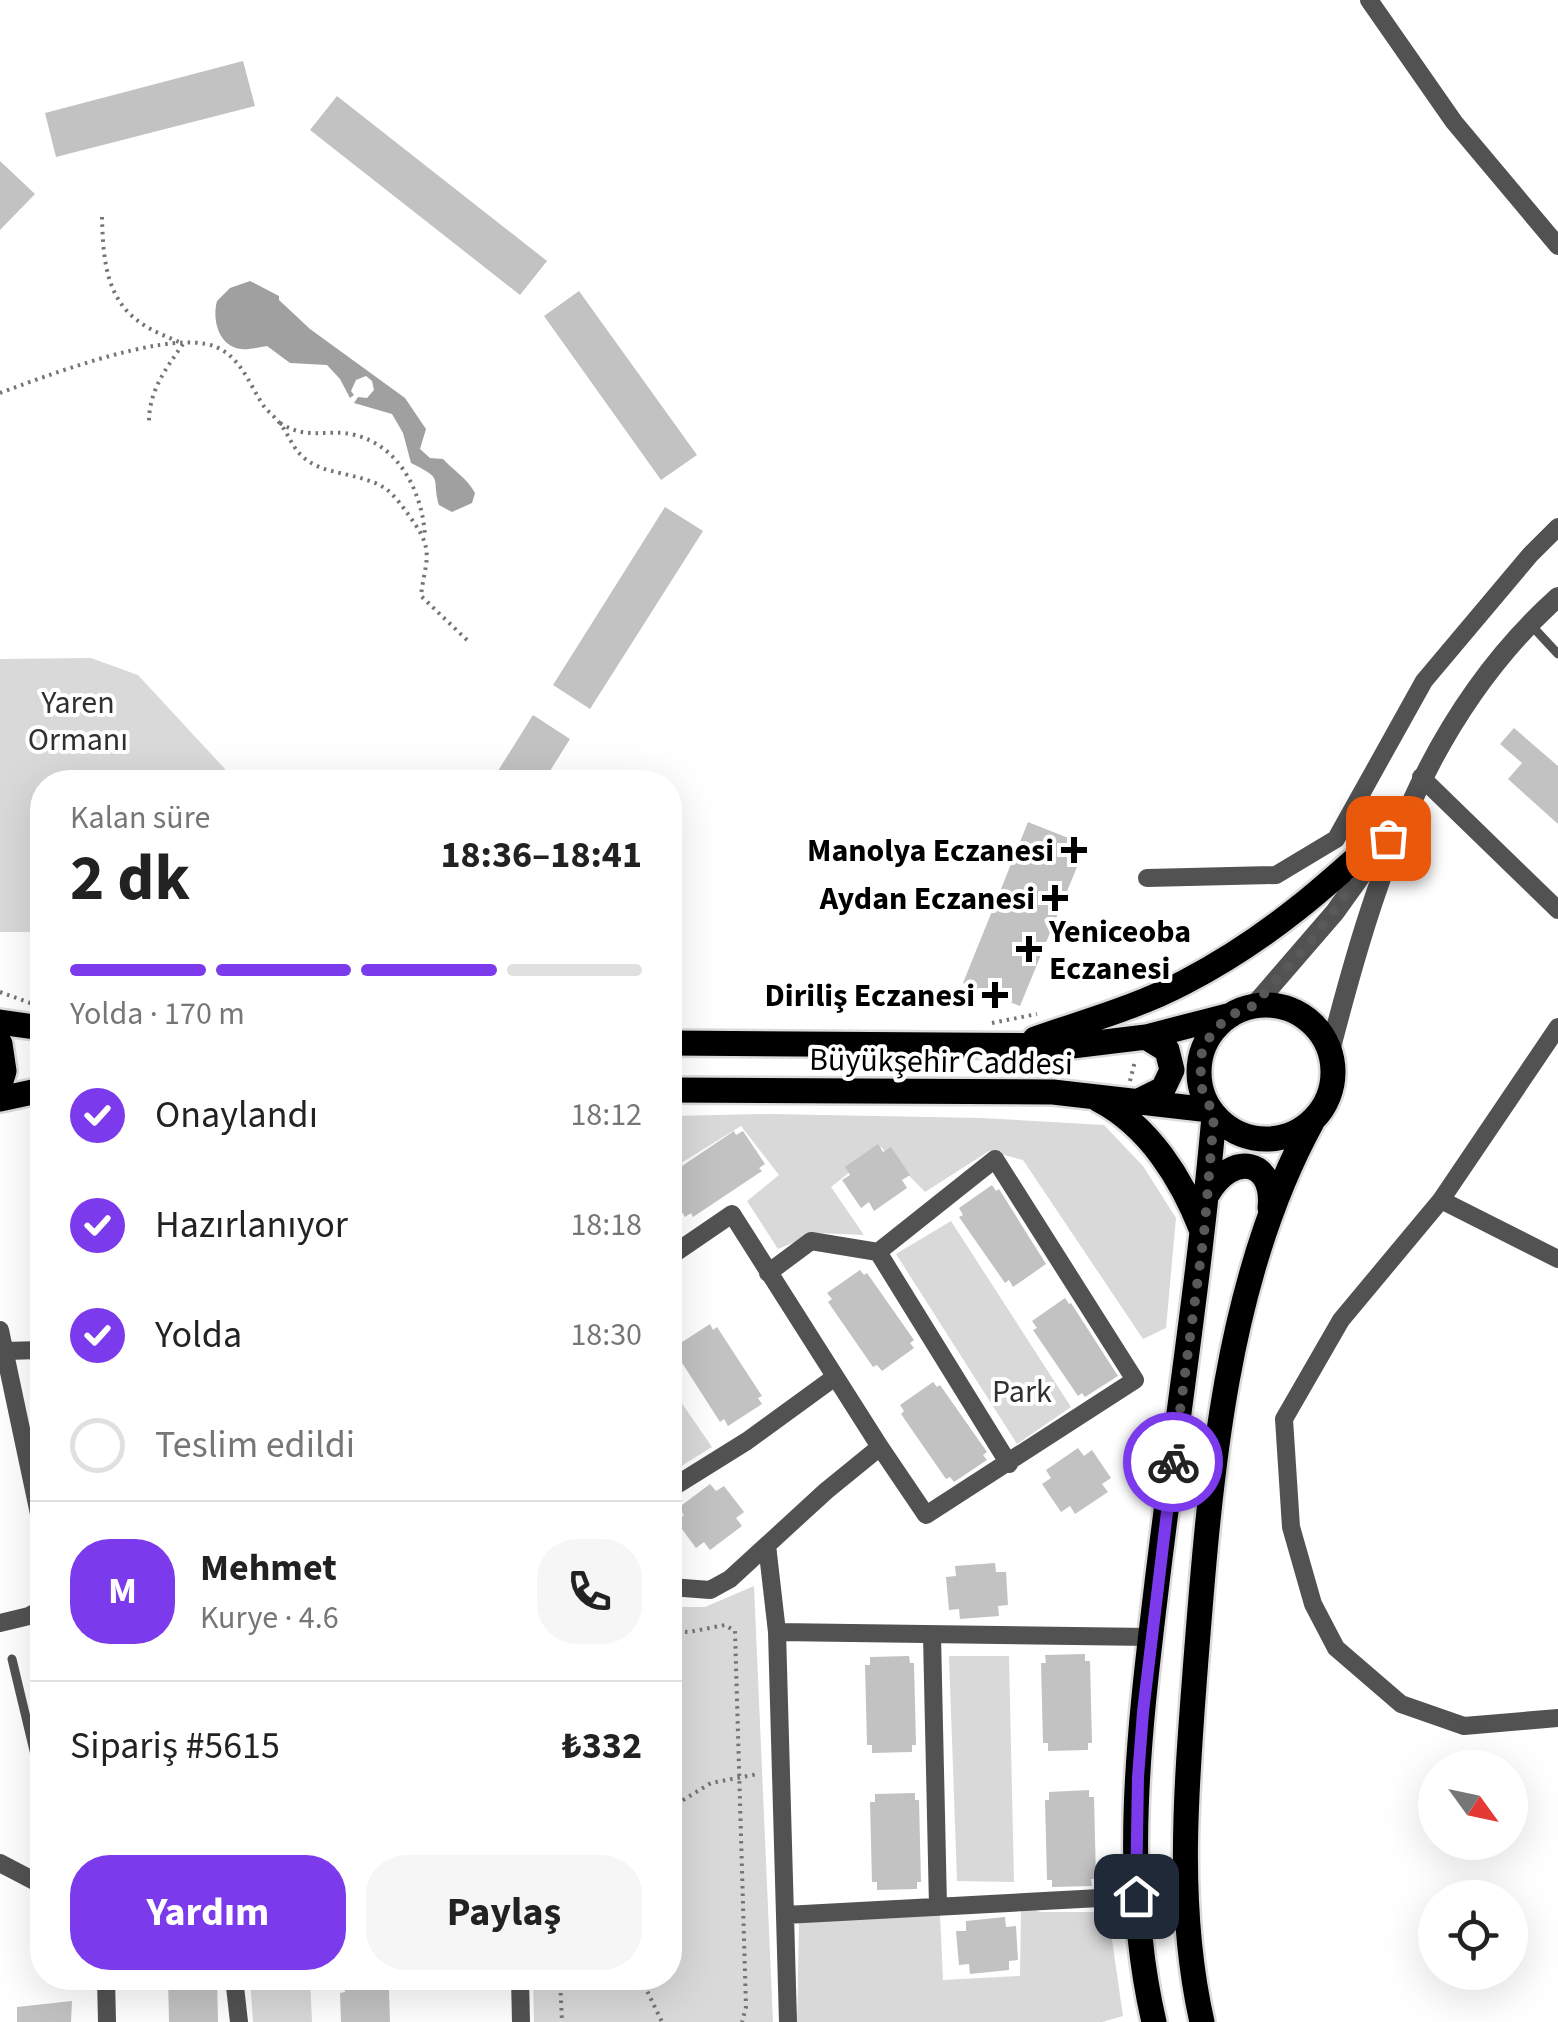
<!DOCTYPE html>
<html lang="tr">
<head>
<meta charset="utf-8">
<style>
  body { margin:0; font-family:"Source Sans 3",sans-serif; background:#f6f6f6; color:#222; height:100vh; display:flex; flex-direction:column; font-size:38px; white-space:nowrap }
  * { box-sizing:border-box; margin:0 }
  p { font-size:32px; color:#767676 }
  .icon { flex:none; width:55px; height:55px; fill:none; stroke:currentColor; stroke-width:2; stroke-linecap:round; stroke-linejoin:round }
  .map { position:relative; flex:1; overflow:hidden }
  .drawer { position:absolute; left:30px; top:770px; width:652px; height:1220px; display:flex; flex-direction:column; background:#fff; border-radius:40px; box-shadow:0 10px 40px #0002 }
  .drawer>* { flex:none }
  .needle { width:65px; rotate:123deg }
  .controls { position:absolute; left:1418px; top:1750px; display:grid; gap:20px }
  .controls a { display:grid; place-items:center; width:110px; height:110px; border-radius:50%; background:#fff; box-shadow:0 10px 40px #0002; font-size:50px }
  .pin { position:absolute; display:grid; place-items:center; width:85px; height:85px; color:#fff; margin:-42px; border-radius:20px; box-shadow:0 5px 15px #0006 }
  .courier { position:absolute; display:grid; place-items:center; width:100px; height:100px; margin:-50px; border:8px solid #7c3aed; border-radius:50%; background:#fff; color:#222; box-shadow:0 2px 12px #0007 }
  .headline em { font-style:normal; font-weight:700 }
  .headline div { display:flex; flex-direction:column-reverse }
  .headline { display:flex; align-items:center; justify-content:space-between; height:170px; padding:0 40px }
  h1 { font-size:65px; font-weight:700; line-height:75px }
  .bar { display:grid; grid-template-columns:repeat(4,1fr); gap:15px 10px; align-content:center; height:120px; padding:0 40px }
  .bar i { height:12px; border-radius:8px; background:#e0e0e0 }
  .bar .selected { background:#7c3aed }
  .bar p { grid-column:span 4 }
  .line { display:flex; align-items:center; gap:25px; padding:0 40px; border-top:2px solid #e0e0e0 }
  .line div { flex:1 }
  .round { display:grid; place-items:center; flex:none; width:105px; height:105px; border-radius:40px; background:#f6f6f6 }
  ol { padding:0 40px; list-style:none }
  li { display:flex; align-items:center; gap:30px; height:110px }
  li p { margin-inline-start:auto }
  li .icon { padding:10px; border-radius:50%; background:#7c3aed; color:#fff; stroke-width:4 }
  li:last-child { color:#767676 }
  li i { width:55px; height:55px; border:5px solid #e0e0e0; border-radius:50% }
  .button { display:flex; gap:20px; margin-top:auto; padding:20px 40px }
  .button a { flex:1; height:115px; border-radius:40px; background:#7c3aed; color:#fff; font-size:40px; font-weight:700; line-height:115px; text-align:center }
  .button a+a { background:#f6f6f6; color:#222 }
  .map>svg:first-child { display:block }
</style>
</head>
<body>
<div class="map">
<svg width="1558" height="2022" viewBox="0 0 1558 2022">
  <rect width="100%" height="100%" fill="#fff"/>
  <path fill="#d9d9d9" d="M91,658L138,675L237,782H42V932H0V659Z
    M770,1114L982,1118L1104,1125L1143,1166L1176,1218L1166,1328L1143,1339L1023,1160L989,1151L925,1192L881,1147L831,1187L864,1235L817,1233L778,1249L747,1201L779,1175L741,1126L670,1170V1116Z
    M951,1221L1071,1407L1017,1444L896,1254Z
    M670,1386L712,1447L670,1473Z
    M754,1586L773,2022H534L533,1978H670V1607H705Z
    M949,1656H1009L1014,1882L957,1881Z
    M1021,1907L1041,1912H1108L1123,2016L1102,2022H797L799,1922L940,1914L943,1980L1020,1976Z
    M250,1978H310L312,2022H253Z"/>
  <path fill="#a0a0a0" d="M250,281L279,296V300L310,329L405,398L426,429L420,449L430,458L443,459C454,471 467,478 475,493L472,503L452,512L439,505C431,476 445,480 411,463L403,433L392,414L354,403L358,397L367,398L374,390L372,381L366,376L356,380L351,391L354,395L350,398L340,379L327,365L290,363L267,346C260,347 249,350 241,349C218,346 212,319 217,301L230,288Z"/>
  <path fill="#c2c2c2" d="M243,61L255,106L56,157L45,113Z
    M337,96L547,261L520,295L310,130Z
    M0,161L35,194L0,230Z
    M579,291L697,455L661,480L544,316Z
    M665,507L703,531L590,709L553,685Z
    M533,715L570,739L543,782H491Z
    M1514,728L1558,766V824L1508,779L1522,763L1500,744Z
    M1028,822L1086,845L1020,1006L963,983Z
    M734,1131L736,1135L743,1131L765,1164L759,1168L762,1171L693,1217L691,1213L685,1217L670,1194V1174Z
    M878,1144L883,1152L891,1147L910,1175L902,1180L907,1188L874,1211L869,1202L861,1208L842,1180L850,1175L845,1167Z
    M992,1185L996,1191L999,1189L1046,1264L1013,1287L1009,1280L1005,1283L959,1217L963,1215L959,1208Z
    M860,1270L864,1275L867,1273L914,1340L910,1343L914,1348L882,1371L877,1365L873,1367L828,1302L832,1299L827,1293Z
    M1065,1298L1069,1304L1071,1303L1118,1376L1085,1397L1082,1393L1078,1396L1033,1330L1037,1328L1032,1321Z
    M710,1324L713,1330L717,1327L762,1396L758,1398L762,1404L728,1426L724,1419L720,1422L677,1355L681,1353L676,1346Z
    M933,1382L937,1387L940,1385L987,1452L983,1455L987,1460L954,1482L950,1477L946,1479L901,1414L904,1411L900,1405Z
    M1078,1448L1084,1456L1092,1450L1111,1478L1102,1484L1108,1492L1075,1514L1070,1506L1061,1512L1042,1484L1051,1478L1046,1470Z
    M710,1484L716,1491L724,1486L744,1512L736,1518L742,1526L710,1550L704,1542L696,1548L676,1521L684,1515L678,1508Z
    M995,1563L996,1572H1006L1008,1605L998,1606L999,1616L960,1619L959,1609L949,1610L946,1577L956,1576L955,1566Z
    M1085,1654V1661H1090L1092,1743H1088V1750L1048,1751V1743H1043L1041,1663H1046L1045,1655Z
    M909,1656L910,1663H914L916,1745H912V1752L872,1753V1745H867L865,1665H870V1657Z
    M1089,1790V1797H1094L1096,1879H1091L1092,1886L1052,1887V1880H1047L1045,1800H1049V1792Z
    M915,1793V1800H919L921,1882H917V1889L877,1890V1882H872L870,1802H875V1794Z
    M1005,1917L1006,1927L1016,1926L1018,1960L1009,1961V1970L970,1974L969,1964L959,1965L956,1931H966V1921Z
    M168,1978H217L218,2022H169Z
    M344,1978H384V1990H389L390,2022H341L340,1993L345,1992Z
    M72,2001L71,2022H17V2007Z"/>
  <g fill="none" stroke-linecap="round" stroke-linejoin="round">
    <defs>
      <path id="primary" d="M1199 1072a67 67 0 1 1 134 0a67 67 0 1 1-134 0Z
        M0,1022L42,1028
        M1035,1039C1086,1021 1138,1007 1185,982C1272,937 1332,881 1403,816
        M670,1043L1072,1046L1146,1037L1231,1015
        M0,1044L4,1071L0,1084
        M670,1090L1053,1092L1210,1110
        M0,1099L42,1090
        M1099,1100C1149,1126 1182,1179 1202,1231
        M1139,1101L1163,1089L1172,1070L1167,1050L1146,1037
        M1208,1193C1233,1151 1275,1160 1270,1208
        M1154,2022C1121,1882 1139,1732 1156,1591C1175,1432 1200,1275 1214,1116
        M1202,2022C1175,1903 1187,1779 1196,1659C1210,1481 1225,1281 1312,1122"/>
    </defs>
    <use href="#primary" stroke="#dbdbdb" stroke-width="30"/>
    <path stroke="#747474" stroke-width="4" stroke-dasharray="2.5 5" stroke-linecap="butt" d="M102,217C103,256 105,299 141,323C153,332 169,337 183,344C165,370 148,392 149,425
      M0,393C48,375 157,334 206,344C237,350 247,379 261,402C267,412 275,416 281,425C289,435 292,447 302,456C322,476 362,472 386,489C397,497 407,513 415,524C435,553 424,565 421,596L469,642
      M280,423C308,441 327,428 355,435C400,446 423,494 425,537
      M0,992L33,1004
      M992,1023L1037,1014
      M1130,1081L1135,1061
      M670,1631L689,1632L725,1625L735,1631L746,2007L742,2022
      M670,1808L711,1783L758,1774
      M670,1828C682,1843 681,1859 670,1874
      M560,1978L562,2022
      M641,1978L662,2022"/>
    <path stroke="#525252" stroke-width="9" d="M1531,625L1558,654
      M12,1659L42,1784"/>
    <path stroke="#525252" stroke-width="18" d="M1369,0L1454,122L1558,246
      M1421,777L1558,910
      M1147,878L1276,875L1336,839L1424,681L1530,555L1558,527
      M1558,1027L1441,1200L1341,1320L1284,1419L1291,1527L1313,1604L1336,1648L1401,1704L1464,1726L1558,1718
      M1441,1200L1558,1259
      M670,1252L672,1255L732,1214L880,1447L826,1491L730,1579L710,1590L670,1587
      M878,1252L1009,1464
      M768,1273L811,1241L878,1252L995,1159L1135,1380L926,1515L880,1447
      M0,1330L42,1528
      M4,1351L42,1350
      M670,1489L747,1441L835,1377
      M767,1545L777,1632L788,2022
      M0,1623L29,1616L42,1609
      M777,1632L1151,1637
      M932,1635L938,1906
      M0,1863L42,1885
      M785,1915L1137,1896
      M106,1978L107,2022
      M234,1978L239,2022
      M520,1978L521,2022"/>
    <path stroke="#525252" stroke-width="20" d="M1253,1007L1335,912L1385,842
      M1330,1051C1374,882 1423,718 1558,597"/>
    <use href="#primary" stroke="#000" stroke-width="25"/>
  </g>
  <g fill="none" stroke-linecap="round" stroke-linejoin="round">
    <path stroke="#595959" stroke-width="10" stroke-dasharray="0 18" d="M1173,1462L1204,1234L1214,1116L1200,1084L1202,1050L1214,1030L1231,1015L1253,1006L1311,941L1388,838"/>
    <path stroke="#7c3aed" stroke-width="12" d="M1136,1896L1138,1777L1143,1712L1173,1462"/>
  </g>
  <g fill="#000" stroke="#fff" stroke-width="4">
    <path d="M1069 835h10v10h10v10h-10v10h-10v-10h-10v-10h10z"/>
    <path d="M1050 883h10v10h10v10h-10v10h-10v-10h-10v-10h10z"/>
    <path d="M1024 934h10v10h10v10h-10v10h-10v-10h-10v-10h10z"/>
    <path d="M990 980h10v10h10v10h-10v10h-10v-10h-10v-10h10z"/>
  </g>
  <g text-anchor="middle" stroke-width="8" stroke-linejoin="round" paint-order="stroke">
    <g font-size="32" fill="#303030" stroke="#fff">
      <text x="78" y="713">Yaren<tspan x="78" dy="37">Ormanı</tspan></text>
      <text x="1022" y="1402">Park</text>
    </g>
    <g font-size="32" font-weight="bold" fill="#000" stroke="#fff" text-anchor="end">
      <text x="1054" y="861">Manolya Eczanesi</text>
      <text x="1035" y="909">Aydan Eczanesi</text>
      <text x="1049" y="942" text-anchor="start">Yeniceoba<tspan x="1049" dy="37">Eczanesi</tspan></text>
      <text x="975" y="1006">Diriliş Eczanesi</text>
    </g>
    <g font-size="32" fill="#000" stroke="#fff">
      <text transform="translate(941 1061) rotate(1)" y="11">Büyükşehir Caddesi</text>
    </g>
  </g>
</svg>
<div class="controls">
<a><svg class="needle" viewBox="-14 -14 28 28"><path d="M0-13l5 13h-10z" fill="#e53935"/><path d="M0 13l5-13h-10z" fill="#767676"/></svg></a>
<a><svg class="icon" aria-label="locate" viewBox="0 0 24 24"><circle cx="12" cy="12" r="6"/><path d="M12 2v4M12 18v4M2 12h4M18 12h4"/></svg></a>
</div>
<div class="pin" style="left:1388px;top:838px;background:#ea580c"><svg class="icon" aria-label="bag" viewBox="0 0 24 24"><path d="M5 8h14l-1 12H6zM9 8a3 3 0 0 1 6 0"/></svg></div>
<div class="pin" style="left:1136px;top:1896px;background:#1f2937"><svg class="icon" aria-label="home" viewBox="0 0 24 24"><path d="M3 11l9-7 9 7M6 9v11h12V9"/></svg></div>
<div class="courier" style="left:1173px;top:1462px"><svg class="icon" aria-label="bike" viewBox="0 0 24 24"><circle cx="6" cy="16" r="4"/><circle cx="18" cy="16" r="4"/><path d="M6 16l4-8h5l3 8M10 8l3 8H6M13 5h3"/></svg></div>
<section class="drawer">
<div class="headline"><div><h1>2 dk</h1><p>Kalan süre</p></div><em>18:36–18:41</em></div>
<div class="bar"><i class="selected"></i><i class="selected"></i><i class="selected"></i><i></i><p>Yolda · 170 m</p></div>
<ol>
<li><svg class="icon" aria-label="check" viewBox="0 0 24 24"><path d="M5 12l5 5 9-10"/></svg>Onaylandı<p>18:12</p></li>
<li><svg class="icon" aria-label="check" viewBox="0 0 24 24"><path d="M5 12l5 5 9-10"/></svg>Hazırlanıyor<p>18:18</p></li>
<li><svg class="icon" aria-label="check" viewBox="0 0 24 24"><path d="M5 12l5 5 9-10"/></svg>Yolda<p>18:30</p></li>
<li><i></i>Teslim edildi</li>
</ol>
<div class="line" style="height:180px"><b class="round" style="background:#7c3aed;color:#fff">M</b><div><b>Mehmet</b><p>Kurye · 4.6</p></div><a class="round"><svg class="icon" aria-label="phone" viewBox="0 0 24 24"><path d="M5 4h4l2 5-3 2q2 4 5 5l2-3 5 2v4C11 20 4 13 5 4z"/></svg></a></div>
<div class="line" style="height:130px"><div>Sipariş #5615</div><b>₺332</b></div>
<div class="button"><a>Yardım</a><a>Paylaş</a></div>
</section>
</div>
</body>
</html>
